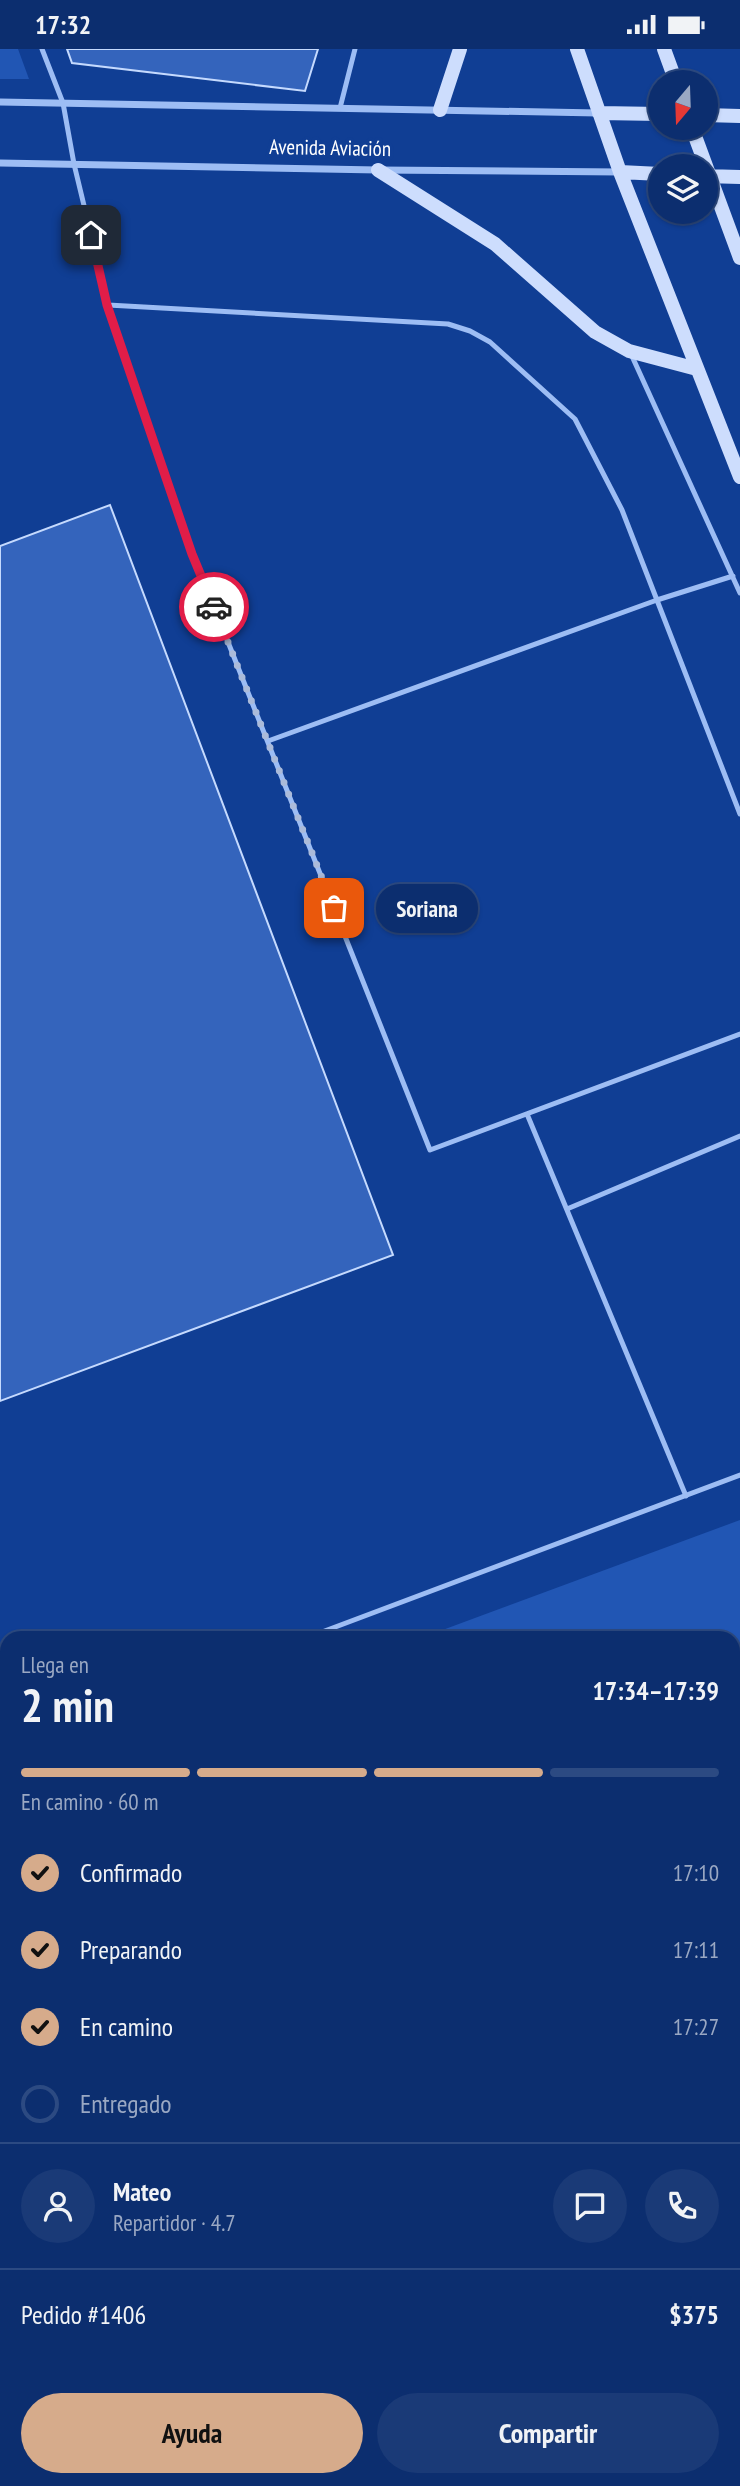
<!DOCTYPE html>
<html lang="es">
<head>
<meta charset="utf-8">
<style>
  body { margin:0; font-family:"PT Sans Narrow",sans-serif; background:#1a3a77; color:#f1f3f6; height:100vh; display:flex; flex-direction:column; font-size:26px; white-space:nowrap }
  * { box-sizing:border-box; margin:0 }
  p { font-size:23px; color:#9aa8c3 }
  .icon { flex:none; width:38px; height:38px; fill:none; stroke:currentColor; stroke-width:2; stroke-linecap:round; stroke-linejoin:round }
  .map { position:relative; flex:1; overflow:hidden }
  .panel { position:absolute; left:0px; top:1582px; width:740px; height:856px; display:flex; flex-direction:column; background:#0c2e6f; border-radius:21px 21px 0 0; box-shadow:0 2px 5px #0004,0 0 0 2px #2c4a82 }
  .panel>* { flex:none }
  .needle { width:46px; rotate:199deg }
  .tools { position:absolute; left:648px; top:21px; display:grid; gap:14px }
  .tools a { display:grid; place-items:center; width:70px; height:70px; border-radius:50%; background:#0c2e6f; box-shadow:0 2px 5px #0004,0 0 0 2px #2c4a82; font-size:35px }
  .pin { position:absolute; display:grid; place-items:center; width:60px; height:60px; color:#fff; margin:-30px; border-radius:14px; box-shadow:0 4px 10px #0006 }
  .courier { position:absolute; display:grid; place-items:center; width:70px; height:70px; margin:-35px; border:5px solid #e11d48; border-radius:50%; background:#fff; color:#222; box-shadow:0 2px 9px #0007 }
  .bubble { position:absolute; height:49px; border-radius:24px; background:#0c2e6f; box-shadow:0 2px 5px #0004,0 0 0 2px #2c4a82; font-size:23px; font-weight:700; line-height:49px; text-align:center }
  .overview em { font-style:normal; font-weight:700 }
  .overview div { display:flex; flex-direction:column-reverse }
  .overview { display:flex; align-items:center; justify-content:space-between; height:119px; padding:0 21px }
  h1 { font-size:46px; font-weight:700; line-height:52px }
  .bar { display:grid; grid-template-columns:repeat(4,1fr); gap:10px 7px; align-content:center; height:84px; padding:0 21px }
  .bar i { height:9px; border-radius:5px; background:#2c4a82 }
  .bar .active { background:#d6ab8b }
  .bar p { grid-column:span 4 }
  .line { display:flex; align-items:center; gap:18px; padding:0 21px; border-top:2px solid #2c4a82 }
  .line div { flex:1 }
  .round { display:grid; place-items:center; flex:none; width:74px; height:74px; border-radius:37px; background:#1a3a77 }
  ol { padding:0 21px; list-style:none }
  li { display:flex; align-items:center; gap:21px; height:77px }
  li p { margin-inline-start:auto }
  li .icon { padding:7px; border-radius:50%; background:#d6ab8b; color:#111; stroke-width:4 }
  li:last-child { color:#9aa8c3 }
  li i { width:38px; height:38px; border:4px solid #2c4a82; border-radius:50% }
  .button { display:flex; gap:14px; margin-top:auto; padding:14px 21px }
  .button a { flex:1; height:80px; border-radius:42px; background:#d6ab8b; color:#111; font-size:28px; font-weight:700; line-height:80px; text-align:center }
  .button a+a { background:#1a3a77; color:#f1f3f6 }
  .status { display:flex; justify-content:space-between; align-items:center; height:49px; padding:0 35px; background:#0c2e6f; direction:ltr }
  .status svg { height:19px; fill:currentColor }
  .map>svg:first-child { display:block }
</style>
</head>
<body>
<div class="status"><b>17:32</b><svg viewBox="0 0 49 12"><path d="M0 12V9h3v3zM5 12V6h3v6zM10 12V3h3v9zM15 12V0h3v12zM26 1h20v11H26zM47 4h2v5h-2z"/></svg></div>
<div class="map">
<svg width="740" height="2437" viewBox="0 0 740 2437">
  <rect width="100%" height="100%" fill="#103e94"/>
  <path fill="#2156b4" d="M0,0H18L29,30H0Z
    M740,1471V1886L733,1889V1589H421Z
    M7,1743V2431H132L133,2437H0V1745Z"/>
  <path fill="#3464bc" stroke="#c5dafe" stroke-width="2" d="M67,0H318L305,42L72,14Z
    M110,456L393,1206L0,1352V497Z
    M733,2162L740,2178V2242L733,2250Z
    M134,2431H674L673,2437H135Z"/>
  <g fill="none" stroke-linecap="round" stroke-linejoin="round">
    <path stroke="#9dbdf4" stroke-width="5" d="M42,0L63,54L74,115L108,256L193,505L430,1101L740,985
      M340,59L355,0
      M108,256L448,275L470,282L490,293L575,370L622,461L740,765
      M631,305L740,544
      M268,692L657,551L733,527
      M527,1065L686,1447
      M567,1160L740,1087
      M306,1589L740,1426
      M0,1703L7,1701
      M733,1963L740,1960
      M733,2038L740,2054
      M734,2437L740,2421"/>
    <path stroke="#9dbdf4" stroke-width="7" d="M0,53L598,64
      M0,114L378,121L620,123"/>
    <path stroke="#cdddfd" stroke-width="14" d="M577,0L620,123L740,428
      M664,0L676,33
      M440,61L460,0
      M599,64L660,65
      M705,66L740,67
      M692,79L740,209
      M378,121L495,195L595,283L629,302L697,320
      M620,123L660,125
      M705,127L740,128"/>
  </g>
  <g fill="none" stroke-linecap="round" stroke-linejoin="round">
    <path stroke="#abbbda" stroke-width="7" stroke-dasharray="0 12.6" d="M214,558L334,859"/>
    <path stroke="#e11d48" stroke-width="9" d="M91,186L107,256L192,505L214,558"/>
  </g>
  <g text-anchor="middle" stroke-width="7" stroke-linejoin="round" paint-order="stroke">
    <g font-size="21" fill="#fff" stroke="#103e94">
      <text transform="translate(330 99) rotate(1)" y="7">Avenida Aviación</text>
    </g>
  </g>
</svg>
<div class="tools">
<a><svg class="needle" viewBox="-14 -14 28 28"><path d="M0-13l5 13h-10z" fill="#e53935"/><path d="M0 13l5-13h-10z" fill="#9aa8c3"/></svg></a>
<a><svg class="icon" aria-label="layers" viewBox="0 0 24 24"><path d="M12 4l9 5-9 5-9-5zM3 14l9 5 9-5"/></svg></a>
</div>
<div class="pin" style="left:334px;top:859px;background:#ea580c"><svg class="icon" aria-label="bag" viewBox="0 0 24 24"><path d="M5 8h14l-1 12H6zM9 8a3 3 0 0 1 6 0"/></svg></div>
<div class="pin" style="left:91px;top:186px;background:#1f2937"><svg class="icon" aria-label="home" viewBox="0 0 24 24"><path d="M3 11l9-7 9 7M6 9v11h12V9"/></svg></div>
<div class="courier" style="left:214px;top:558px"><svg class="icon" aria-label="car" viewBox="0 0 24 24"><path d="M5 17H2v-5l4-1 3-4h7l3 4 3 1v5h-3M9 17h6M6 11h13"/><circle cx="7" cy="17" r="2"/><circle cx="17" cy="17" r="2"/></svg></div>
<div class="bubble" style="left:376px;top:835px;width:102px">Soriana</div>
<section class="panel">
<div class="overview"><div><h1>2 min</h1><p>Llega en</p></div><em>17:34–17:39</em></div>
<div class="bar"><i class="active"></i><i class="active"></i><i class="active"></i><i></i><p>En camino · 60 m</p></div>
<ol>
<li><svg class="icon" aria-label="check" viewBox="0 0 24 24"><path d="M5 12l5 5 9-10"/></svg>Confirmado<p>17:10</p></li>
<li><svg class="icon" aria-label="check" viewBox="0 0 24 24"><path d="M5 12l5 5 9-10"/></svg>Preparando<p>17:11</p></li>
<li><svg class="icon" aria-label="check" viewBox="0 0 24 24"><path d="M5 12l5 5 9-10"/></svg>En camino<p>17:27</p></li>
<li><i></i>Entregado</li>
</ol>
<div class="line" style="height:126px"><a class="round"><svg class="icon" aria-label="person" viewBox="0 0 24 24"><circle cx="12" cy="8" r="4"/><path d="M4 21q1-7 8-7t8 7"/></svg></a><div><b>Mateo</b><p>Repartidor · 4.7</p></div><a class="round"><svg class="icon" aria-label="chat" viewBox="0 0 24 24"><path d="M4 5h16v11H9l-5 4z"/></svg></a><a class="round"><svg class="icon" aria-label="phone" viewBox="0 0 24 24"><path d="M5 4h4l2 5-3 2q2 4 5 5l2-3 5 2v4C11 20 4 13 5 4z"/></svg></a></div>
<div class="line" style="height:91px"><div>Pedido #1406</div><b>$375</b></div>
<div class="button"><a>Ayuda</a><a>Compartir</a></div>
</section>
</div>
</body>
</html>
